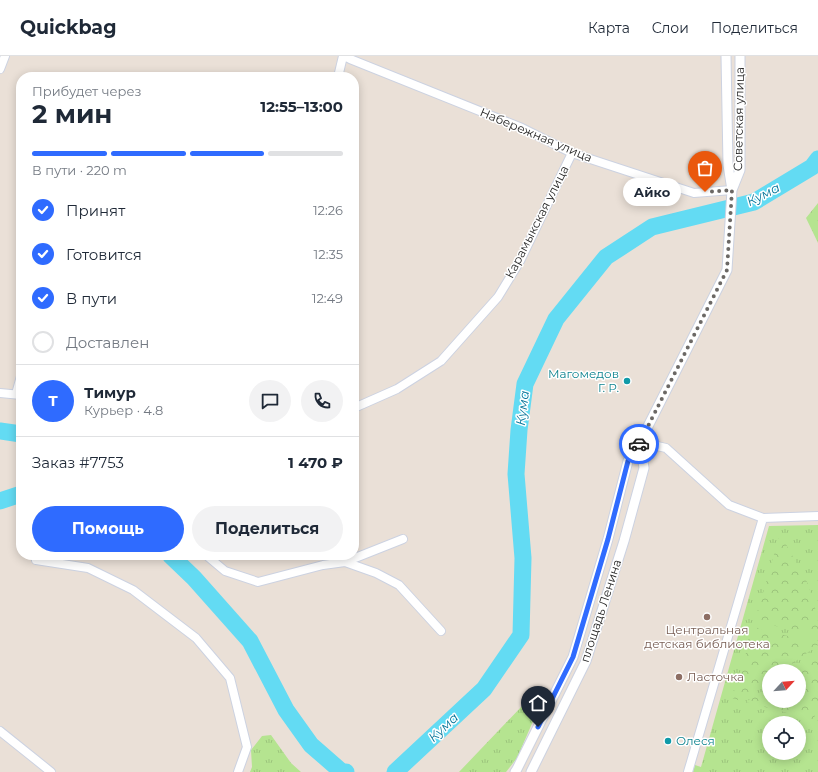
<!DOCTYPE html>
<html lang="ru">
<head>
<meta charset="utf-8">
<style>
  body { margin:0; font-family:Montserrat,sans-serif; background:#f2f2f3; color:#1f2937; height:100vh; display:flex; flex-direction:column; font-size:15px; white-space:nowrap }
  * { box-sizing:border-box; margin:0 }
  p { font-size:13px; color:#747a83 }
  .icon { flex:none; width:22px; height:22px; fill:none; stroke:currentColor; stroke-width:2; stroke-linecap:round; stroke-linejoin:round }
  .map { position:relative; flex:1; overflow:hidden }
  .side { position:absolute; left:16px; top:16px; width:343px; height:488px; display:flex; flex-direction:column; background:#fff; border-radius:16px; box-shadow:0 2px 10px #0003 }
  .side>* { flex:none }
  .needle { width:26px; rotate:64deg }
  .tools { position:absolute; left:762px; top:608px; display:grid; gap:8px }
  .tools a { display:grid; place-items:center; width:44px; height:44px; border-radius:50%; background:#fff; box-shadow:0 2px 10px #0003; font-size:20px }
  .pin { position:absolute; display:grid; place-items:center; width:34px; height:34px; color:#fff; margin:-41px -17px; border-radius:50% 50% 50% 0; rotate:-45deg; box-shadow:0 0 4px #0007 }
  .pin .icon { rotate:45deg }
  .courier { position:absolute; display:grid; place-items:center; width:40px; height:40px; margin:-20px; border:3px solid #2f6bff; border-radius:50%; background:#fff; color:#222; box-shadow:0 1px 5px #0007 }
  .bubble { position:absolute; height:28px; border-radius:14px; background:#fff; box-shadow:0 2px 10px #0003; font-size:13px; font-weight:700; line-height:28px; text-align:center }
  .head em { font-style:normal; font-weight:700 }
  .head div { display:flex; flex-direction:column-reverse }
  .head { display:flex; align-items:center; justify-content:space-between; height:68px; padding:0 16px }
  h1 { font-size:26px; font-weight:700; line-height:30px }
  .bar { display:grid; grid-template-columns:repeat(4,1fr); gap:6px 4px; align-content:center; height:48px; padding:0 16px }
  .bar i { height:5px; border-radius:3px; background:#e0e1e3 }
  .bar .selected { background:#2f6bff }
  .bar p { grid-column:span 4 }
  .line { display:flex; align-items:center; gap:10px; padding:0 16px; border-top:1px solid #e0e1e3 }
  .line div { flex:1 }
  .round { display:grid; place-items:center; flex:none; width:42px; height:42px; border-radius:21px; background:#f2f2f3 }
  ol { padding:0 16px; list-style:none }
  li { display:flex; align-items:center; gap:12px; height:44px }
  li p { margin-inline-start:auto }
  li .icon { padding:4px; border-radius:50%; background:#2f6bff; color:#fff; stroke-width:4 }
  li:last-child { color:#747a83 }
  li i { width:22px; height:22px; border:2px solid #e0e1e3; border-radius:50% }
  .cta { display:flex; gap:8px; margin-top:auto; padding:8px 16px }
  .cta a { flex:1; height:46px; border-radius:24px; background:#2f6bff; color:#fff; font-size:16px; font-weight:700; line-height:46px; text-align:center }
  .cta a+a { background:#f2f2f3; color:#1f2937 }
  header { display:flex; align-items:center; gap:24px; box-sizing:border-box; height:56px; padding:0 20px; background:#fff; border-bottom:1px solid #e0e1e3 }
  header strong { font-size:19px }
  nav { display:flex; gap:22px; margin-inline-start:auto; font-size:14px }
  .map>svg:first-child { display:block }
</style>
</head>
<body>
<header>
<strong>Quickbag</strong>
<nav><a>Карта</a><a>Слои</a><a>Поделиться</a></nav>
</header>
<div class="map">
<svg width="818" height="716" viewBox="0 0 818 716">
  <defs>
    <pattern id="grass-tufts" width="24" height="20" patternUnits="userSpaceOnUse"><rect width="24" height="20" fill="#b5e490"/><path d="M3 7l-1-3M5 7V3M7 7l1-3M15 17l-1-3M17 17v-4M19 17l1-3" fill="none" stroke="#9cc47c"/></pattern>
    <pattern id="forest-crowns" width="20" height="18" patternUnits="userSpaceOnUse"><rect width="20" height="18" fill="#b5e490"/><path d="M2 6a3 3 0 1 1 6 0M12 15a3 3 0 1 1 6 0" fill="none" stroke="#9cc47c"/></pattern>
  </defs>
  <rect width="100%" height="100%" fill="#eae0d7"/>
  <path fill="url(#grass-tufts)" fill-rule="evenodd" d="M818,147V187L806,162Z
    M818,469V716H693L695,709L701,711L769,470ZM769,615H799V645H769ZM769,667H799V697H769Z
    M523,649L530,650L535,652L537,656L517,702L506,716H459Z
    M271,679L291,707L301,716H250L252,711L251,694L262,680Z"/>
  <path fill="url(#forest-crowns)" d="M779,481L783,483L808,528L816,555L818,568V580L755,565Z
    M754,571L818,588V589L782,615H769V624L741,645L732,642Z
    M811,601L818,602V643L814,664L746,646L769,630V645H799V615H791Z"/>
  <g fill="none" stroke-linecap="round" stroke-linejoin="round">
    <path stroke="#63dbf3" stroke-width="17" d="M0,375L21,378
      M0,445L21,438
      M170,499L194,522L250,585L286,654L311,689L342,716H346
      M395,716L484,633L521,579L523,502L516,418L519,374L525,328L556,263L606,201L652,171L754,146L812,111L818,103"/>
    <defs>
      <path id="minor" d="M344,0L350,3L522,72L572,97L694,137L732,134
        M0,13L5,0
        M338,21L343,0
        M0,337L21,339
        M16,338L21,320
        M354,352L397,333L441,305L498,241L520,205L572,97
        M640,386L666,392L729,449L763,462L818,460
        M206,499L225,515L258,526L323,509L345,506L376,517L399,529L441,575
        M36,504L88,512L133,534L196,582L230,622L247,691L238,716
        M345,506L403,483
        M0,675L51,716
        M688,716L763,462"/>
      <path id="tertiary" d="M732,134L740,114V0
        M515,716L517,713L573,601L608,483L628,405L633,395L640,386L727,214L732,134L728,109L726,0
        M531,716L586,605L624,485L644,412L640,386"/>
    </defs>
    <use href="#minor" stroke="#ccd2e1" stroke-width="10"/>
    <use href="#tertiary" stroke="#ccd2e1" stroke-width="11"/>
    <use href="#minor" stroke="#fff" stroke-width="8"/>
    <use href="#tertiary" stroke="#fff" stroke-width="9"/>
  </g>
  <g fill="none" stroke-linecap="round" stroke-linejoin="round">
    <path stroke="#6b6865" stroke-width="4" stroke-dasharray="0 7.2" d="M639,388L727,214L732,134L705,136"/>
    <path stroke="#2f6bff" stroke-width="5" d="M538,671L573,601L608,483L628,405L633,395L639,388"/>
  </g>
  <g fill="#0f9aa8" stroke="#fff" stroke-width="1.5">
    <circle cx="627" cy="325" r="4"/>
    <circle cx="668" cy="685" r="4"/>
  </g>
  <g fill="#8d6e63" stroke="#fff" stroke-width="1.5">
    <circle cx="707" cy="561" r="4"/>
    <circle cx="679" cy="621" r="4"/>
  </g>
  <g text-anchor="middle" stroke-width="3" stroke-linejoin="round" paint-order="stroke">
    <g font-size="12" fill="#272727" stroke="#fff">
      <text transform="translate(739 63) rotate(-89)" y="4">Советская улица</text>
      <text transform="translate(536 79) rotate(23)" y="4">Набережная улица</text>
      <text transform="translate(537 166) rotate(-63)" y="4">Карамыкская улица</text>
      <text transform="translate(601 555) rotate(-72)" y="4">площадь Ленина</text>
    </g>
    <g font-size="12" fill="#0d838f" stroke="#fff" text-anchor="end">
      <text x="619" y="322">Магомедов<tspan x="619" dy="14">Г. Р.</tspan></text>
      <text x="676" y="689" text-anchor="start">Олеся</text>
    </g>
    <g font-size="12" fill="#785e54" stroke="#fff">
      <text x="707" y="578">Центральная<tspan x="707" dy="14">детская библиотека</tspan></text>
      <text x="687" y="625" text-anchor="start">Ласточка</text>
    </g>
    <g font-size="13" font-style="italic" fill="#08769a" stroke="#fff">
      <text transform="translate(763 138) rotate(-27)" y="5">Кума</text>
      <text transform="translate(522 352) rotate(-83)" y="5">Кума</text>
      <text transform="translate(443 671) rotate(-43)" y="5">Кума</text>
    </g>
  </g>
</svg>
<div class="tools">
<a><svg class="needle" viewBox="-14 -14 28 28"><path d="M0-13l5 13h-10z" fill="#e53935"/><path d="M0 13l5-13h-10z" fill="#747a83"/></svg></a>
<a><svg class="icon" aria-label="locate" viewBox="0 0 24 24"><circle cx="12" cy="12" r="6"/><path d="M12 2v4M12 18v4M2 12h4M18 12h4"/></svg></a>
</div>
<div class="pin" style="left:705px;top:136px;background:#ea580c"><svg class="icon" aria-label="bag" viewBox="0 0 24 24"><path d="M5 8h14l-1 12H6zM9 8a3 3 0 0 1 6 0"/></svg></div>
<div class="pin" style="left:538px;top:671px;background:#1f2937"><svg class="icon" aria-label="home" viewBox="0 0 24 24"><path d="M3 11l9-7 9 7M6 9v11h12V9"/></svg></div>
<div class="courier" style="left:639px;top:388px"><svg class="icon" aria-label="car" viewBox="0 0 24 24"><path d="M5 17H2v-5l4-1 3-4h7l3 4 3 1v5h-3M9 17h6M6 11h13"/><circle cx="7" cy="17" r="2"/><circle cx="17" cy="17" r="2"/></svg></div>
<div class="bubble" style="left:623px;top:122px;width:58px">Айко</div>
<section class="side">
<div class="head"><div><h1>2 мин</h1><p>Прибудет через</p></div><em>12:55–13:00</em></div>
<div class="bar"><i class="selected"></i><i class="selected"></i><i class="selected"></i><i></i><p>В пути · 220 m</p></div>
<ol>
<li><svg class="icon" aria-label="check" viewBox="0 0 24 24"><path d="M5 12l5 5 9-10"/></svg>Принят<p>12:26</p></li>
<li><svg class="icon" aria-label="check" viewBox="0 0 24 24"><path d="M5 12l5 5 9-10"/></svg>Готовится<p>12:35</p></li>
<li><svg class="icon" aria-label="check" viewBox="0 0 24 24"><path d="M5 12l5 5 9-10"/></svg>В пути<p>12:49</p></li>
<li><i></i>Доставлен</li>
</ol>
<div class="line" style="height:72px"><b class="round" style="background:#2f6bff;color:#fff">Т</b><div><b>Тимур</b><p>Курьер · 4.8</p></div><a class="round"><svg class="icon" aria-label="chat" viewBox="0 0 24 24"><path d="M4 5h16v11H9l-5 4z"/></svg></a><a class="round"><svg class="icon" aria-label="phone" viewBox="0 0 24 24"><path d="M5 4h4l2 5-3 2q2 4 5 5l2-3 5 2v4C11 20 4 13 5 4z"/></svg></a></div>
<div class="line" style="height:52px"><div>Заказ #7753</div><b>1 470 ₽</b></div>
<div class="cta"><a>Помощь</a><a>Поделиться</a></div>
</section>
</div>
</body>
</html>
